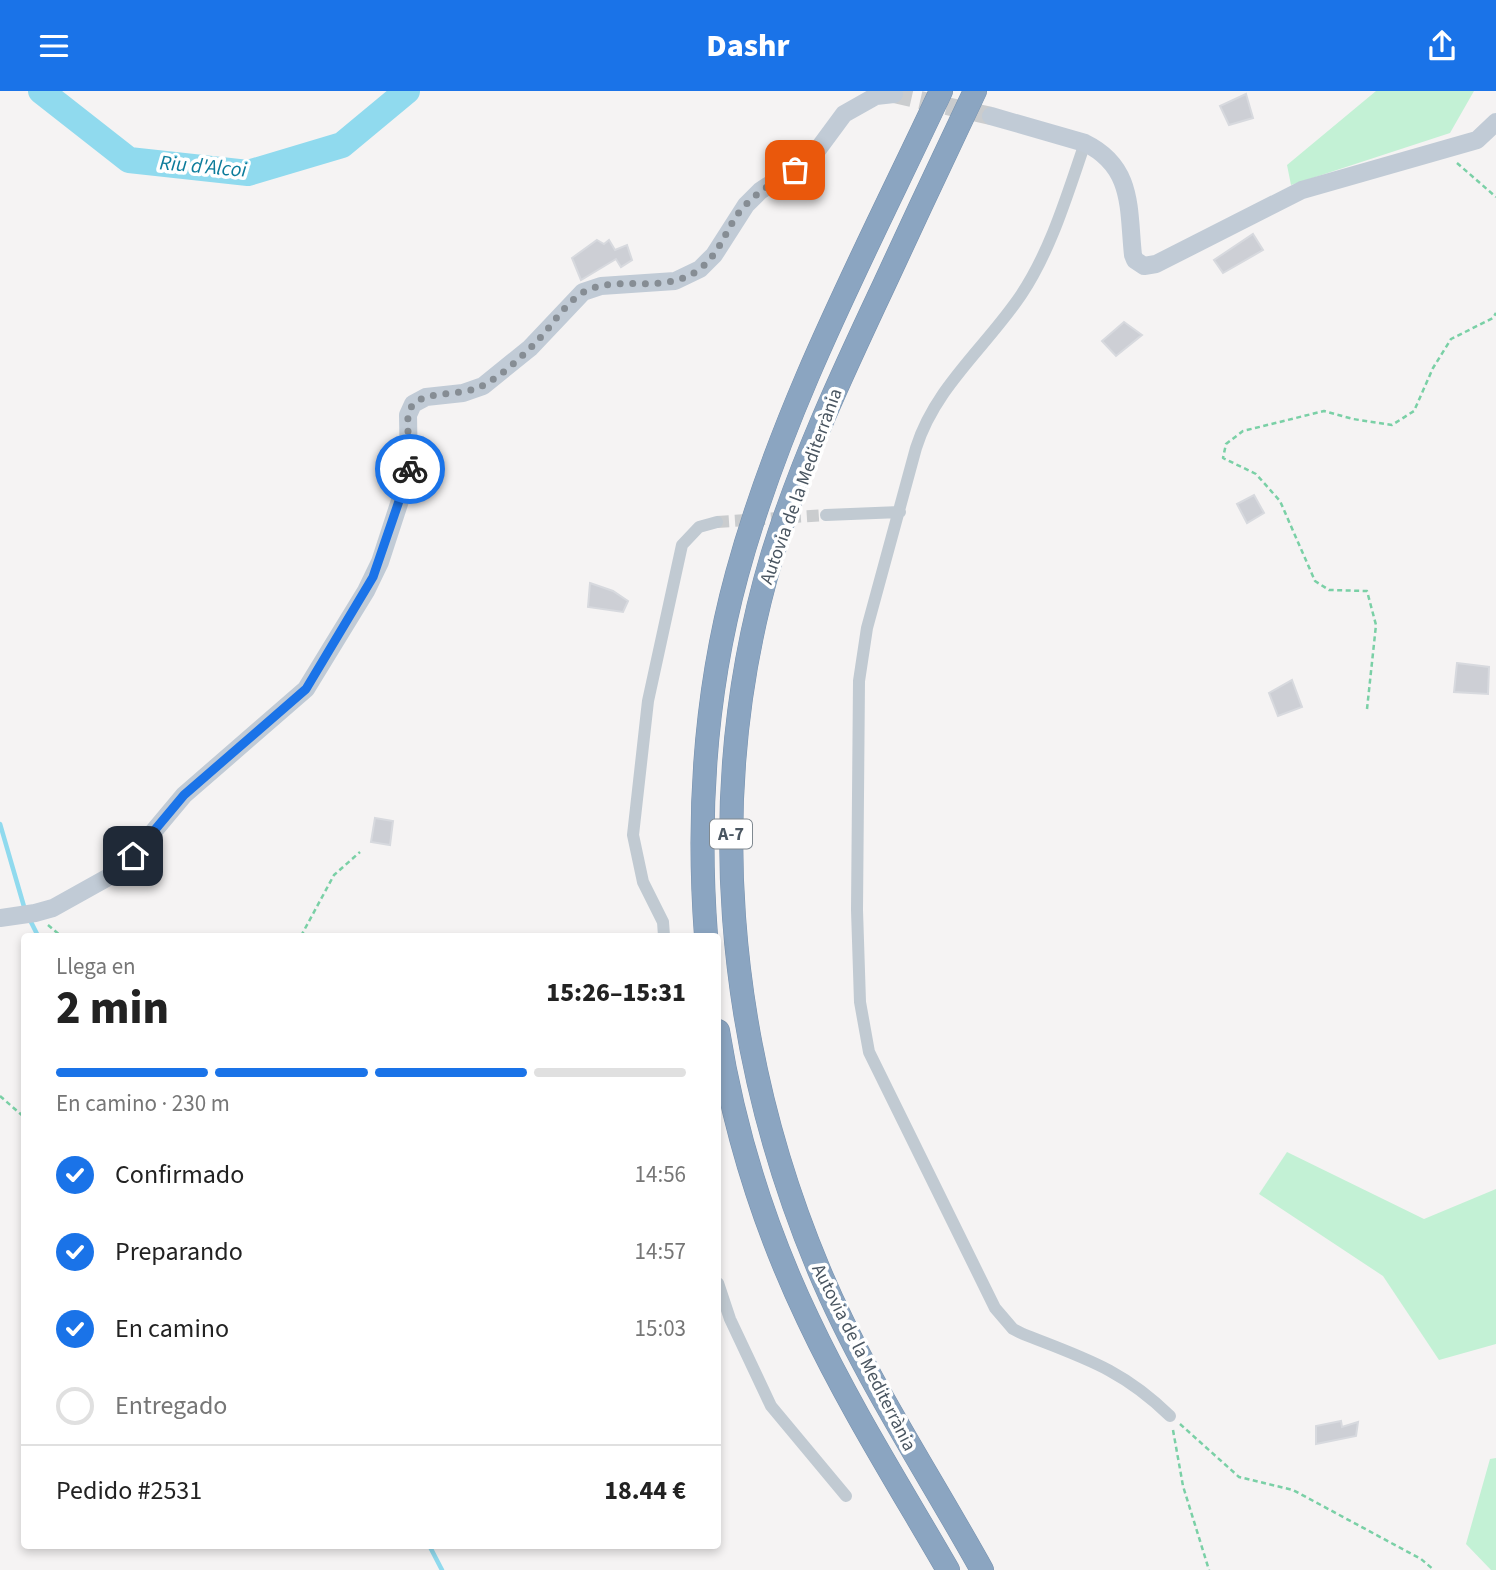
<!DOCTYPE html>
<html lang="es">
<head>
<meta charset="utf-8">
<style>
  body { margin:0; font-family:"Source Sans 3",sans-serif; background:#f2f2f2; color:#222; height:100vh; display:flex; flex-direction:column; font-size:26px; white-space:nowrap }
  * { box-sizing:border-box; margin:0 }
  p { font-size:23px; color:#767676 }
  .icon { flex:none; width:38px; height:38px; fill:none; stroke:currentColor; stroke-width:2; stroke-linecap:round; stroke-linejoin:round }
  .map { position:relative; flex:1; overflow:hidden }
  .side { position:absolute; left:21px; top:842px; width:700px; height:616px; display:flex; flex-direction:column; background:#fff; border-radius:7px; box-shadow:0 4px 10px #0003 }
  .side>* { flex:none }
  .pin { position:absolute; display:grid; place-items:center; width:60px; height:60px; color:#fff; margin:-30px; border-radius:14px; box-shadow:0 4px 10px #0006 }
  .courier { position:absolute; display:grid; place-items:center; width:70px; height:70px; margin:-35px; border:5px solid #1a73e8; border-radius:50%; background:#fff; color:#222; box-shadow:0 2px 9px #0007 }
  .summary em { font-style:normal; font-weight:800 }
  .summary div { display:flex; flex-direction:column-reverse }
  .summary { display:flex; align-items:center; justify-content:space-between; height:119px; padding:0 35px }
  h1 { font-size:46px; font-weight:800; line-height:52px }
  .bar { display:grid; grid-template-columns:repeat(4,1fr); gap:10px 7px; align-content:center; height:84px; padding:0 35px }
  .bar i { height:9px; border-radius:5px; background:#e0e0e0 }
  .bar .on { background:#1a73e8 }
  .bar p { grid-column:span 4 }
  .line { display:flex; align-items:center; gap:18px; padding:0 35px; border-top:2px solid #e0e0e0 }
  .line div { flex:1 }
  ol { padding:0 35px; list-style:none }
  li { display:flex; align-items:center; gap:21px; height:77px }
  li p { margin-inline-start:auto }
  li .icon { padding:7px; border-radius:50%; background:#1a73e8; color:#fff; stroke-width:4 }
  li:last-child { color:#767676 }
  li i { width:38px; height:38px; border:4px solid #e0e0e0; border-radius:50% }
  header { display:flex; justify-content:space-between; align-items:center; height:91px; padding:0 35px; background:#1a73e8; color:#fff; font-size:32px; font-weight:800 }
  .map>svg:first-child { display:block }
</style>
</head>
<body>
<header><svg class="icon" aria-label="menu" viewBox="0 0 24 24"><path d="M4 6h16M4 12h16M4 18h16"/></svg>Dashr<svg class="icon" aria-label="share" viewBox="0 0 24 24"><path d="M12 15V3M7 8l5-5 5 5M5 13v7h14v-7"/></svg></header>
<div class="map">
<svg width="1496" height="1479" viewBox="0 0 1496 1479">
  <rect width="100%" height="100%" fill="#f5f3f3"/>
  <path fill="#c3f1d5" d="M1376,0H1474L1450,42L1291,94L1287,74Z
    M1287,1061L1424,1128L1496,1098V1253L1439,1269L1383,1185L1259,1103Z
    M1496,1367V1479H1491L1466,1453L1490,1368Z"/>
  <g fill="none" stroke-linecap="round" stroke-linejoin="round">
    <path stroke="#90daee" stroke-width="4.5" d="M0,733L25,819
      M29,827L38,845
      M429,1454L442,1479"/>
    <path stroke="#90daee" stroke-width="26" d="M41,0L129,69L248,82L342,54L407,0"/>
  </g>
  <path fill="#cdcfd5" stroke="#d7d9de" stroke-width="2" d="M1246,3L1253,27L1229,34L1220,15Z
    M1253,143L1263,159L1223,182L1214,169Z
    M597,149L604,153L609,149L615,159L627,154L632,169L621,176L616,168L581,189L572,167Z
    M1124,231L1142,244L1116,265L1102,250Z
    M1254,404L1264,422L1247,432L1237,413Z
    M590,492L613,500L628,510L623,521L588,516Z
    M1457,572L1489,576L1488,603L1454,601Z
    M1292,589L1302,616L1278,625L1269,602Z
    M375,727L393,730L390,754L371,751Z
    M1341,1330L1342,1336L1358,1331L1356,1345L1316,1353V1335Z"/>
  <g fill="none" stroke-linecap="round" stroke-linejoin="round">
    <path stroke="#caccce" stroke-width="12" stroke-dasharray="12 6" stroke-linecap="butt" d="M717,431L826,424"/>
    <path stroke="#caccce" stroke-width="18" stroke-dasharray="18 9" stroke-linecap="butt" d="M894,3L991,25"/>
    <defs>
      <path id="highway" d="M975,0C944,65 914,129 884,194C842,283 801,371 772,465C702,700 725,955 819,1179C863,1284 927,1380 982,1479
        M706,845C697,724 705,600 737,483C783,314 867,158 941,0
        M718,940C734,1039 765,1138 808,1228C849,1315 900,1396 948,1479"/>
    </defs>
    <use href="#highway" stroke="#7690ad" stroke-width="24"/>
    <path stroke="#7ad0a6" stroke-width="2.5" stroke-dasharray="5 3.5" stroke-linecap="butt" d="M1457,72L1496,106
      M1367,618L1376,534L1367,500L1329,499L1315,490L1280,410L1256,383L1223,367L1226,353L1243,340L1324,320L1353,328L1392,334L1414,320L1433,277L1451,248L1493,227L1496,222
      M48,834L61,845
      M301,845L334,784L360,761
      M0,1005L24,1026
      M1180,1333L1239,1386L1293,1399L1421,1468L1434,1479
      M1173,1339L1183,1395L1209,1479"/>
    <path stroke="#c1cad2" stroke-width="12" d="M1085,52C1067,104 1051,159 1021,204C986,256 935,296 916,357L867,537L859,590L857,819L860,911L869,961L995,1217L1013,1238L1023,1243C1084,1267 1122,1278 1170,1325
      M826,424L900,421
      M664,845L663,831L643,791L633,744L648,610L682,454L699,436L717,431
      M718,1192L730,1228L771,1315L846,1405"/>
    <path stroke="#c1cbd6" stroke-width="18" d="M991,25L1085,52C1134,76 1128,118 1133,164L1135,169L1144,175L1156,173L1302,99L1477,49L1496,31
      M0,827L35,822L53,817L114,783L133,765L184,704L306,598L366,500L380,471L409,382L408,324L413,313L426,306L463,302L483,295L530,257L583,201L601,195L675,190L700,178L714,164L746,114L760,100L813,65L844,23L876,5L894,3"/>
    <use href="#highway" stroke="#8ba5c1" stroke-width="23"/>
  </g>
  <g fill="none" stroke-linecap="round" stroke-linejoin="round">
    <path stroke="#868d94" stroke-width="7" stroke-dasharray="0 12.6" d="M410,378C413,362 402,327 412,315C426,298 462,306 482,295C503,284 524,264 540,247C555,231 570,204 593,197C627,186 664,202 697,180C719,165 725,140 740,120C755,102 775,90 795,79"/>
    <path stroke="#1a73e8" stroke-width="9" d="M133,765L184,704L306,598L373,486L410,378"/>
  </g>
  <g text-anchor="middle" stroke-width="7" stroke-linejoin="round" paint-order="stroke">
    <rect fill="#fff" stroke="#808990" stroke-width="2" x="710" y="728.5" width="42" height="29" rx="5"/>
    <g font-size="18" font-weight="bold" fill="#4a5661">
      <text x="731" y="749">A-7</text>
    </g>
    <g font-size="19" fill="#4a5661" stroke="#fff">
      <text transform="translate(800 395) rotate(-70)" y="7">Autovia de la Mediterrània</text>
      <text transform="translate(865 1266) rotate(63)" y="7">Autovia de la Mediterrània</text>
    </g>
    <g font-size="21" font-style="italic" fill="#0c7c9b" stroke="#fff">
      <text transform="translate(203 75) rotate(5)" y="7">Riu d'Alcoi</text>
    </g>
  </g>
</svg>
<div class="pin" style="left:795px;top:79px;background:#ea580c"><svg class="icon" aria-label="bag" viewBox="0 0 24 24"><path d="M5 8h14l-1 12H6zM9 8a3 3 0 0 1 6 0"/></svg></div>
<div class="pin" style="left:133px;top:765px;background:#1f2937"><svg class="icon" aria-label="home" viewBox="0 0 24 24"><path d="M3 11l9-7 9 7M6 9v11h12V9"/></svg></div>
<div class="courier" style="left:410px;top:378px"><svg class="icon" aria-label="bike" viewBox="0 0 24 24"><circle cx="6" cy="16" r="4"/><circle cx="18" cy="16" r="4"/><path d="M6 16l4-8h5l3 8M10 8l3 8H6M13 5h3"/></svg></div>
<section class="side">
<div class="summary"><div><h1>2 min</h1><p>Llega en</p></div><em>15:26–15:31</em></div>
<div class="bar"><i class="on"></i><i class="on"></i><i class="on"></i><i></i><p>En camino · 230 m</p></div>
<ol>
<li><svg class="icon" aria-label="check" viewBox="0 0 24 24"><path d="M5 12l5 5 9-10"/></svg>Confirmado<p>14:56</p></li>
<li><svg class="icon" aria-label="check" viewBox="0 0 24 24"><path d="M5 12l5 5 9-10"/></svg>Preparando<p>14:57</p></li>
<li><svg class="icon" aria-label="check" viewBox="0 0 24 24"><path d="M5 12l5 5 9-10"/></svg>En camino<p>15:03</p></li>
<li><i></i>Entregado</li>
</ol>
<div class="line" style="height:91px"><div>Pedido #2531</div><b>18.44 €</b></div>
</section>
</div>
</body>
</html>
